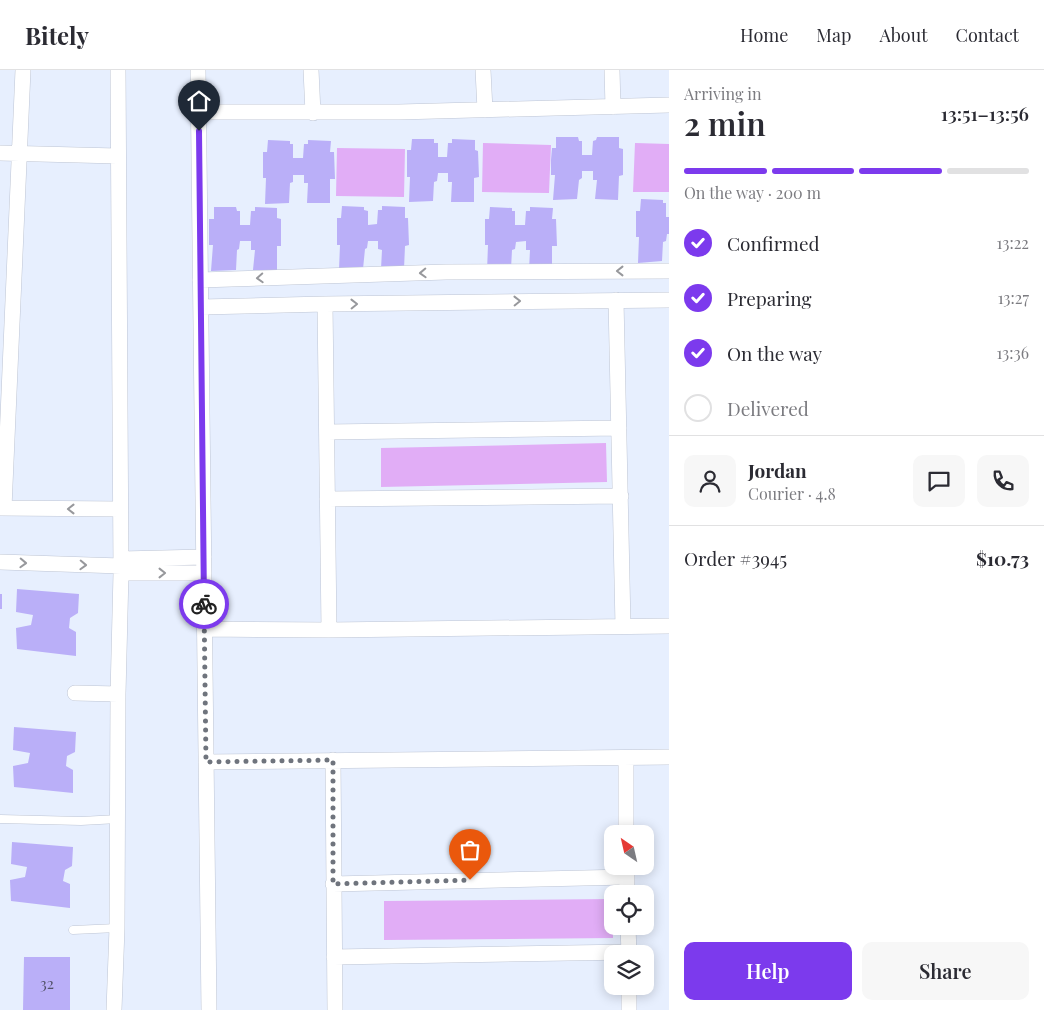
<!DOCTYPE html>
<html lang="en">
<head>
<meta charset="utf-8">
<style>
  body { margin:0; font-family:"Playfair Display",serif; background:#f7f7f7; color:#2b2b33; height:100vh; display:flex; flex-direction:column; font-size:19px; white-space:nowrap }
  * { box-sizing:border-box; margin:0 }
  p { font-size:16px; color:#7c7c81 }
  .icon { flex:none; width:28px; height:28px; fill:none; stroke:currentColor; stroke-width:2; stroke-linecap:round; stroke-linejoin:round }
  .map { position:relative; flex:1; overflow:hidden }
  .details { display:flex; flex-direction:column; background:#fff; width:375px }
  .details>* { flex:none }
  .needle { width:32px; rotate:326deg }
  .fabs { position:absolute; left:604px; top:755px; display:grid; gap:10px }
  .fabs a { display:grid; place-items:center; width:50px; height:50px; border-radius:10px; background:#fff; box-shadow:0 2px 12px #0003; font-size:25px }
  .pin { position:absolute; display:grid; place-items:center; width:42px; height:42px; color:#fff; margin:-51px -21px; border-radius:50% 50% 50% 0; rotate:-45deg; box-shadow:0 0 5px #0007 }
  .pin .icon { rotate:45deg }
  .courier { position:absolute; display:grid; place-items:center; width:50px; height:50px; margin:-25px; border:4px solid #7c3aed; border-radius:50%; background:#fff; color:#222; box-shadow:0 1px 6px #0007 }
  .summary em { font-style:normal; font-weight:600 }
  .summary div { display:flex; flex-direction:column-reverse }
  .summary { display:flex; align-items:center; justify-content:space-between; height:85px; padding:0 15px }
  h1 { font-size:32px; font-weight:600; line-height:38px }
  .bar { display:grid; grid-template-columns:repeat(4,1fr); gap:8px 5px; align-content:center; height:60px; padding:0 15px }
  .bar i { height:6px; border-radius:4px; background:#e1e1e2 }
  .bar .current { background:#7c3aed }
  .bar p { grid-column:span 4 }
  .line { display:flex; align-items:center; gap:12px; padding:0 15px; border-top:1px solid #e1e1e2 }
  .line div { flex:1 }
  .round { display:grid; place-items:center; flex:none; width:52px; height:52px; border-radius:10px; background:#f7f7f7 }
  ol { padding:0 15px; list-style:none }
  li { display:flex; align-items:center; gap:15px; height:55px }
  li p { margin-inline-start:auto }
  li .icon { padding:5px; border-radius:50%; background:#7c3aed; color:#fff; stroke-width:4 }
  li:last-child { color:#7c7c81 }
  li i { width:28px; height:28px; border:2px solid #e1e1e2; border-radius:50% }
  .cta { display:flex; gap:10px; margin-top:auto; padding:10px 15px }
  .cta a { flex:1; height:58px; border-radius:10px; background:#7c3aed; color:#fff; font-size:20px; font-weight:600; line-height:58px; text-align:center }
  .cta a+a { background:#f7f7f7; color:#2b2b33 }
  header { display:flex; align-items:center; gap:30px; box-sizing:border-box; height:70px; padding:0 25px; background:#fff; border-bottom:1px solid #e1e1e2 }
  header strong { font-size:24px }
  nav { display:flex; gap:28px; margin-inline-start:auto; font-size:18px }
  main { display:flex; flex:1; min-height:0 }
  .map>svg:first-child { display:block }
</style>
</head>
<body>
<header>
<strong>Bitely</strong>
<nav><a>Home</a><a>Map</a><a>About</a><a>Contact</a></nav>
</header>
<main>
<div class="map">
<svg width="669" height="940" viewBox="0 0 669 940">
  <rect width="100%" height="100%" fill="#e7effe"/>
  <path fill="#e1adf6" d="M483,73L551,75L549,123L482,122Z
    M635,73L669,74V122H633Z
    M337,78L405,79L404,127L336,126Z
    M606,373L607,412L381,417V378Z
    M612,829L613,868L384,870V831Z"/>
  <path fill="#baaff8" d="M556,67H578L579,71H582V85H592L593,71L596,70L597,67H619V78L623,79V105L619,106L618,130L595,129L597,110H593V101H582V108L579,110L577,129L553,130L555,105H551V90L552,78H556Z
    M412,69H434V73H438V87H447L448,73H452V69L475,70V80L478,81L479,107L474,108V132H451L452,112H448V103H438L437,111L434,112L433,131L409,132L410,107H407V80H411Z
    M268,70L290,71V74H293V88H303L304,74H308V70L331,71L330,82H334L335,109H330V133H307L308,113H304V105H293V112L290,113L289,133L265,134L266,108H263V82H267Z
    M641,129L663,130V133H666V147H669V164H667L666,171L663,172L662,191L638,193L639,167H636V141H640Z
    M342,136L364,137V140L368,141V155L377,154L378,140H382V136L405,137V148H408L409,175L405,176L404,199H381L382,180L378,179V171H368L367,178L365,179L363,199L339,200L340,175H337V148H341Z
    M214,137H236L237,141H240V155H250L251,141H255V137L277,138V148L281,149V176H277V200H253L255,180H251V171H240L239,179L237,180L236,200L211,201L213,175H209V149H214Z
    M490,137L512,138V141H515V155H525L526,141H530V137L553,138L552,149H556L557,176H552V200H529L530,180H526V171L516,172L515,179L512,180L511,199L487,201L488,175H485V149H489Z
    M17,519L79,524L78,543L70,548L69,558L76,562V586L17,579L16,558L31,555L33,545L16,542Z
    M0,524H2V539H0Z
    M14,657L76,662L75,682L67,686L66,696L73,700V723L14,717L13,696L28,693L30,683L13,680Z
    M12,772L73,777L72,796L65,800L63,811L70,814V838L11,831L10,810L25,807L27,797L11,794Z
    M24,887H70V940H23Z"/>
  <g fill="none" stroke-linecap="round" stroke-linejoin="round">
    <defs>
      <path id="service" d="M0,749L81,751L118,749
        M73,860L117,858"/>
      <path id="minor" d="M198,0L209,940
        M311,0L313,43
        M483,0L485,40
        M612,0L613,37
        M198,42H399L669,35
        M0,83L117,86
        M200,210L446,202L669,201
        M616,230L623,556
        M325,234L329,560
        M201,237L325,234L669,230
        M327,362L619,358
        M327,429L621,426
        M0,438L120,439
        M4,438L23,0
        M121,489L204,487
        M0,492L121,496
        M121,503H204
        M205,559L329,560L669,556
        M75,623L118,624
        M626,689V764
        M333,690L335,940
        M206,692L669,687
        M627,798V824
        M333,814L627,807
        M628,856L629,884
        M334,887L629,882
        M114,940L117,858L118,624L121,503L118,0
        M629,940V916"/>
    </defs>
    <use href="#service" stroke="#bec5d4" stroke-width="9"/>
    <use href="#minor" stroke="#bec5d4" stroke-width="16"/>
    <use href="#service" stroke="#fff" stroke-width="8"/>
    <use href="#minor" stroke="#fff" stroke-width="15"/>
  </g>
  <defs><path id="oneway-chevron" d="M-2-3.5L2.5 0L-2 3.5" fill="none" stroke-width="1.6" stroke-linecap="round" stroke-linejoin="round" transform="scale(1.25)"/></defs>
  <g stroke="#97989c">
    <use href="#oneway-chevron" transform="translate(620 201) rotate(180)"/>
    <use href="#oneway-chevron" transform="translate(423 203) rotate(178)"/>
    <use href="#oneway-chevron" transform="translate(260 208) rotate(177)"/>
    <use href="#oneway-chevron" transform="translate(517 231) rotate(-1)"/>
    <use href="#oneway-chevron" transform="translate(354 234) rotate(-1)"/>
    <use href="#oneway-chevron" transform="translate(71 439) rotate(-180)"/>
    <use href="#oneway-chevron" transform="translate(23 493) rotate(2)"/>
    <use href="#oneway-chevron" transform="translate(83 495) rotate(2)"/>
    <use href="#oneway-chevron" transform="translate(162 503)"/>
  </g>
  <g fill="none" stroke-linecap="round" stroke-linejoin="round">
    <path stroke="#6f747d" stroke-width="5" stroke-dasharray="0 9" d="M204,534L206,692L333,690V814L470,810"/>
    <path stroke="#7c3aed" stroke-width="6" d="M199,61L204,534"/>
  </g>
  <g text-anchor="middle" stroke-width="4.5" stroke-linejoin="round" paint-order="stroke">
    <g font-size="15" fill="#525168">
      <text x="47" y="919">32</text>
    </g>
  </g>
</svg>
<div class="fabs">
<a><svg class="needle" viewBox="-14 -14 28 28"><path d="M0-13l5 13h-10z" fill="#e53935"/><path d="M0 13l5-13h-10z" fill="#7c7c81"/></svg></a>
<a><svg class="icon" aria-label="locate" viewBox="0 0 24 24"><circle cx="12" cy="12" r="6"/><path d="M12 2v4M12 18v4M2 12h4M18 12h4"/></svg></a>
<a><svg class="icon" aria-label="layers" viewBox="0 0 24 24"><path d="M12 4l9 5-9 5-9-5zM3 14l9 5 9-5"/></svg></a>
</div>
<div class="pin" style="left:470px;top:810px;background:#ea580c"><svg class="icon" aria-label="bag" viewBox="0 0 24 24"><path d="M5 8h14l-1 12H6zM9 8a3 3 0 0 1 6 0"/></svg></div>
<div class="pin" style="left:199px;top:61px;background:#1f2937"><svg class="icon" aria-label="home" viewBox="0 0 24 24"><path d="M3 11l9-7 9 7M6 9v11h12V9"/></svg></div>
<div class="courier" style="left:204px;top:534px"><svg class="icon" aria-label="bike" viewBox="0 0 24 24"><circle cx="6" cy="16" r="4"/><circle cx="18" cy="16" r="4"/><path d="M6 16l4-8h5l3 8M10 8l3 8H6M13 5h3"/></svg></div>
</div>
<section class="details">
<div class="summary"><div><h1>2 min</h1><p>Arriving in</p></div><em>13:51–13:56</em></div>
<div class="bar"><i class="current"></i><i class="current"></i><i class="current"></i><i></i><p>On the way · 200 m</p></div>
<ol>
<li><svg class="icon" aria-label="check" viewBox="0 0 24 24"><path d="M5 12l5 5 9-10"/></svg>Confirmed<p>13:22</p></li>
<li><svg class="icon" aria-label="check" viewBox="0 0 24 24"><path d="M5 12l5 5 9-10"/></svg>Preparing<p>13:27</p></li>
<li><svg class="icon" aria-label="check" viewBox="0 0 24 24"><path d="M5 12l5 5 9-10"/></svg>On the way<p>13:36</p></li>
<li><i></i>Delivered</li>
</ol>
<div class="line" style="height:90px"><a class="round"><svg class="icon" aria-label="person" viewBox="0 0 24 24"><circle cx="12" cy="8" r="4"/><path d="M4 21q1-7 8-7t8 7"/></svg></a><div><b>Jordan</b><p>Courier · 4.8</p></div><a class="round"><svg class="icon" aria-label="chat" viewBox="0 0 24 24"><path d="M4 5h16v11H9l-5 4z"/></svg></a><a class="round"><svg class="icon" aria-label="phone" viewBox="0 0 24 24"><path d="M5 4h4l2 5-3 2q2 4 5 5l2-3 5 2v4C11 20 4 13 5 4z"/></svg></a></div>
<div class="line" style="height:65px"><div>Order #3945</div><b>$10.73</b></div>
<div class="cta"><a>Help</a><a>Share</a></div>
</section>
</main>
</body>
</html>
